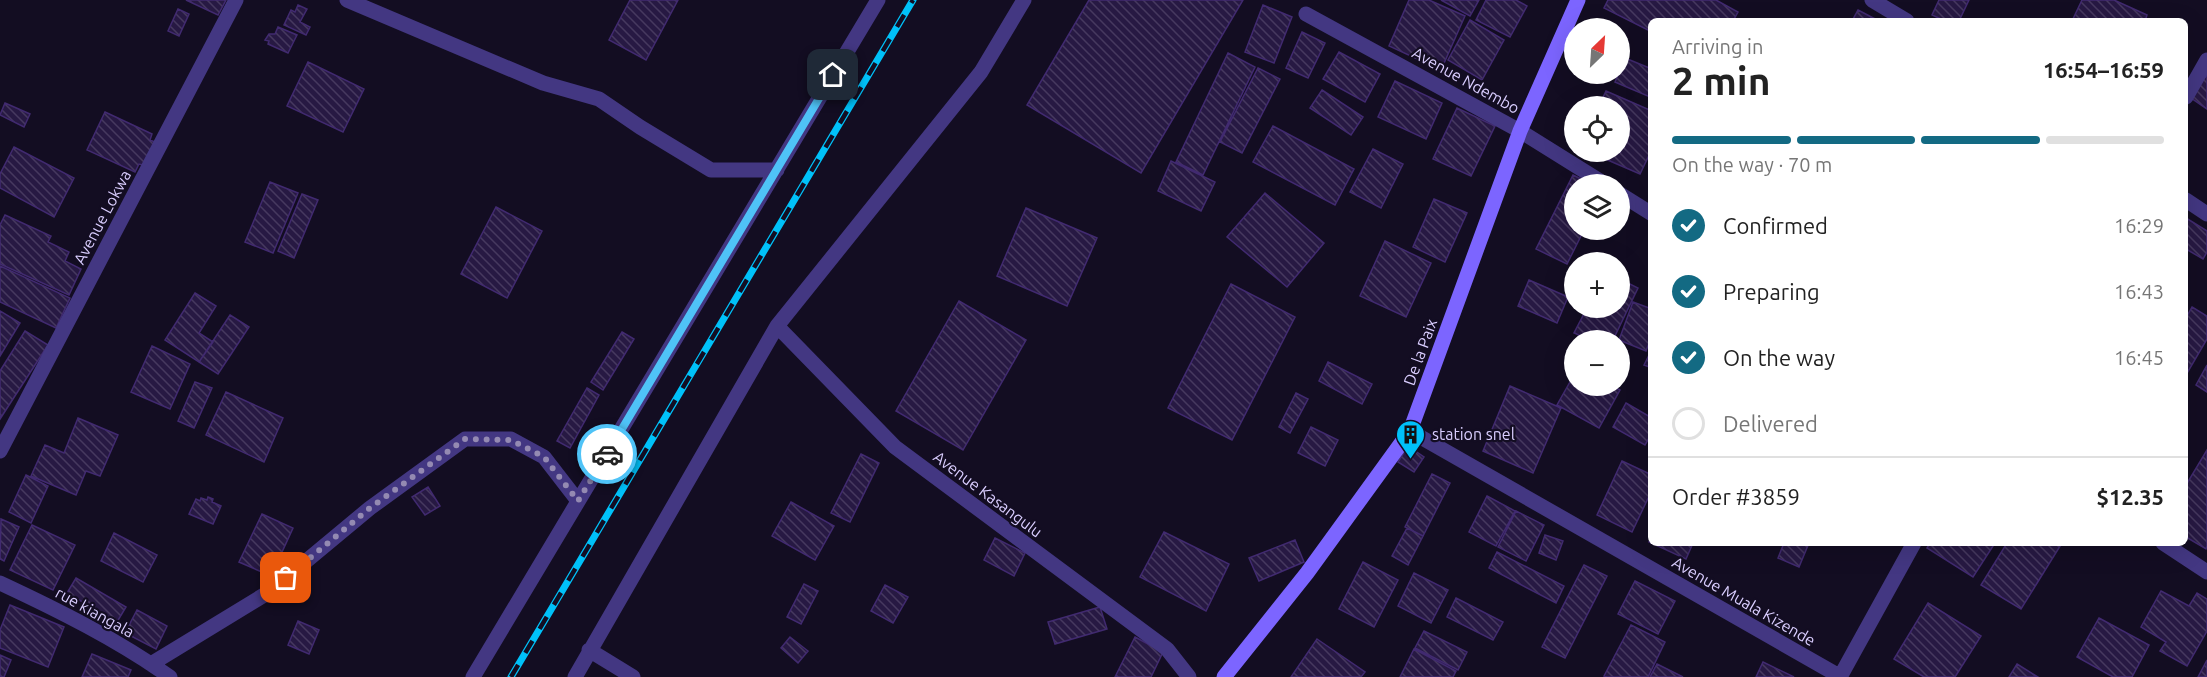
<!DOCTYPE html>
<html lang="en">
<head>
<meta charset="utf-8">
<style>
  body { margin:0; font-family:Ubuntu,sans-serif; background:#f2f2f2; color:#222; height:100vh; display:flex; flex-direction:column; font-size:22px; white-space:nowrap }
  * { box-sizing:border-box; margin:0 }
  p { font-size:20px; color:#767676 }
  .icon { flex:none; width:33px; height:33px; fill:none; stroke:currentColor; stroke-width:2; stroke-linecap:round; stroke-linejoin:round }
  .map { position:relative; flex:1; overflow:hidden }
  .panel { position:absolute; left:1648px; top:18px; width:540px; height:528px; display:flex; flex-direction:column; background:#fff; border-radius:9px; box-shadow:0 6px 24px #0002 }
  .panel>* { flex:none }
  .needle { width:39px; rotate:25deg }
  .tools { position:absolute; left:1564px; top:18px; display:grid; gap:12px }
  .tools a { display:grid; place-items:center; width:66px; height:66px; border-radius:50%; background:#fff; box-shadow:0 6px 24px #0002; font-size:30px }
  .pin { position:absolute; display:grid; place-items:center; width:51px; height:51px; color:#fff; margin:-26px; border-radius:12px; box-shadow:0 3px 9px #0006 }
  .courier { position:absolute; display:grid; place-items:center; width:60px; height:60px; margin:-30px; border:4px solid #4fc3f7; border-radius:50%; background:#fff; color:#222; box-shadow:0 2px 8px #0007 }
  .overview em { font-style:normal; font-weight:600 }
  .overview div { display:flex; flex-direction:column-reverse }
  .overview { display:flex; align-items:center; justify-content:space-between; height:102px; padding:0 24px }
  h1 { font-size:39px; font-weight:600; line-height:45px }
  .bar { display:grid; grid-template-columns:repeat(4,1fr); gap:9px 6px; align-content:center; height:72px; padding:0 24px }
  .bar i { height:8px; border-radius:4px; background:#e0e0e0 }
  .bar .on { background:#136a83 }
  .bar p { grid-column:span 4 }
  .line { display:flex; align-items:center; gap:15px; padding:0 24px; border-top:2px solid #e0e0e0 }
  .line div { flex:1 }
  ol { padding:0 24px; list-style:none }
  li { display:flex; align-items:center; gap:18px; height:66px }
  li p { margin-inline-start:auto }
  li .icon { padding:6px; border-radius:50%; background:#136a83; color:#fff; stroke-width:4 }
  li:last-child { color:#767676 }
  li i { width:33px; height:33px; border:3px solid #e0e0e0; border-radius:50% }
  .map>svg:first-child { display:block }
</style>
</head>
<body>
<div class="map">
<svg width="2207" height="677" viewBox="0 0 2207 677">
  <defs>
    <pattern id="building-back-hatch" width="6" height="6" patternUnits="userSpaceOnUse" patternTransform="scale(1.5)"><rect width="6" height="6" fill="#271943"/><path d="M-1 5l2 2M0 0l6 6M5-1l2 2" fill="none" stroke="#46395f"/></pattern>
  </defs>
  <rect width="100%" height="100%" fill="#130d22"/>
  <path fill="url(#building-back-hatch)" stroke="#412a70" stroke-width="1.5" d="M186,0H226L218,15Z
    M630,0H678L646,60L609,40Z
    M1089,0H1243L1141,173L1027,105Z
    M1409,0H1429L1465,16L1441,70L1389,46Z
    M1441,0H1479L1470,16Z
    M1486,0H1516L1527,6L1510,37L1476,20Z
    M1608,0H1716L1738,12L1733,21H1652V32L1604,8Z
    M1939,0H1969L1959,21H1945L1932,15Z
    M2082,0H2114L2147,15L2145,21H2072Z
    M298,5L307,9L300,22L310,27L306,35L284,25L291,10L295,12Z
    M1263,5L1292,17L1274,63L1245,52Z
    M178,9L189,14L179,36L168,31Z
    M1858,10L1879,21H1852Z
    M1470,20L1504,40L1482,80L1448,60Z
    M278,27L297,35L288,53L268,44L269,41L265,40L269,34H275Z
    M1302,32L1325,43L1308,78L1286,68Z
    M1339,52L1380,74L1365,102L1323,79Z
    M1228,53L1255,67L1203,175L1176,162Z
    M1625,58L1652,69L1650,97L1615,82Z
    M308,62L364,89L343,132L287,106Z
    M1258,68L1280,79L1242,153L1220,142Z
    M2207,74V109L2191,98Z
    M1395,81L1442,103L1426,139L1378,117Z
    M1322,90L1363,117L1351,135L1310,108Z
    M1606,91L1652,111V149L1640,174L1589,152H1620V106H1599Z
    M5,103L30,114L24,127L0,115Z
    M1457,108L1495,126L1471,176L1433,159Z
    M105,112L152,134L150,140L157,143L147,166L139,164L135,172L87,150Z
    M1273,126L1354,169L1335,205L1253,162Z
    M14,147L74,178L54,217L0,188V174Z
    M1373,149L1403,164L1381,208L1350,192Z
    M1171,161L1215,182L1201,211L1158,191Z
    M1573,175L1591,184H1575V230H1584L1567,264L1536,249Z
    M270,182L298,193L273,253L245,242Z
    M1265,193L1324,243L1287,287L1227,237Z
    M302,194L318,200L294,258L278,251Z
    M1434,199L1467,213L1445,262L1413,247Z
    M496,207L542,231L507,298L461,274Z
    M1026,208L1097,238L1067,306L997,276Z
    M5,215L51,236L48,242L69,252L65,261L81,269L69,295L0,264V225Z
    M2186,218L2207,231V252L2203,259L2186,249Z
    M1385,241L1431,263L1406,317L1360,296Z
    M0,266L70,298L56,328L0,302Z
    M1620,279L1638,288L1613,340H1590L1574,333L1587,308H1620Z
    M1529,280L1568,297L1557,323L1518,306Z
    M1231,284L1295,317L1232,440L1168,408Z
    M195,293L216,306L199,333L213,342L199,362L165,340Z
    M959,301L1026,340L963,450L896,411Z
    M1633,302L1652,309V335L1646,351L1619,340Z
    M2192,307L2207,316V339L2186,375V318Z
    M0,311L20,323L0,356Z
    M230,315L249,327L218,374L199,362Z
    M25,331L48,345L0,419V371Z
    M622,332L634,339L603,390L591,382Z
    M152,346L190,364L170,409L131,392Z
    M1652,349V368L1644,365Z
    M1328,362L1372,384L1362,404L1319,381Z
    M2207,365V392L2196,385Z
    M1575,373V386H1613L1620,390L1599,428L1557,405Z
    M195,382L212,388L194,428L178,421Z
    M1510,386L1561,408L1533,473L1483,451Z
    M587,388L599,395L570,448L557,441Z
    M226,392L283,418L264,462L206,435Z
    M1296,393L1308,399L1290,433L1279,427Z
    M1626,403L1652,418V433L1645,445L1613,427Z
    M78,418L118,435L100,476L86,471L76,495L31,476L45,445L64,453Z
    M1311,427L1338,440L1325,466L1298,453Z
    M1408,446L1424,457L1414,472L1398,462Z
    M2207,450V546L2206,549L2186,537V485Z
    M861,454L879,463L850,522L831,513Z
    M1622,461L1652,475V490L1632,532L1597,515Z
    M1432,474L1450,483L1423,536L1405,527Z
    M26,475L48,486L31,523L9,512Z
    M428,487L440,506L425,515L412,497Z
    M1487,496L1515,511L1496,546L1469,532Z
    M208,497L213,499L212,502L221,506L213,524L189,514L196,499L200,501L201,498L207,500Z
    M791,502L834,526L815,560L772,536Z
    M1516,511L1544,525L1526,561L1498,547Z
    M262,514L293,528L271,576L239,562Z
    M1,519L19,527L4,561L0,559Z
    M32,525L75,545L53,590L10,570Z
    M1407,528L1423,536L1408,565L1392,556Z
    M1164,532L1229,564L1206,611L1140,577Z
    M114,533L157,555L143,582L101,561Z
    M1545,535L1563,541L1556,560L1539,553Z
    M1652,537V543H1693L1686,559L1649,542Z
    M995,538L1025,553L1014,576L984,560Z
    M1295,540L1304,562L1259,581L1249,558Z
    M1784,543H1809L1799,567L1778,558Z
    M1930,543H1995L1973,577L1927,548Z
    M2007,543H2062L2021,609L1981,585Z
    M1497,552L1564,586L1556,603L1489,568Z
    M1363,562L1398,580L1374,627L1339,609Z
    M1584,565L1607,576L1565,658L1542,647Z
    M1414,573L1448,590L1431,623L1398,606Z
    M76,578L126,607L117,622L67,593Z
    M1635,581L1675,601L1658,634L1618,614Z
    M804,584L818,591L801,624L787,617Z
    M885,585L908,597L893,623L871,611Z
    M2161,591L2189,606L2197,593L2207,599V631L2187,666L2160,651L2166,642L2141,627Z
    M1456,598L1503,622L1493,640L1447,617Z
    M1928,603L1981,636L1955,677H1924L1894,659Z
    M10,605L64,627L48,667L0,648V630Z
    M1100,607L1107,629L1055,644L1048,622Z
    M137,610L167,626L156,649L125,633Z
    M2099,618L2149,645L2132,677H2113L2077,657Z
    M298,621L319,630L309,654L288,645Z
    M1631,625L1665,642L1648,677H1607L1604,676Z
    M1424,631L1467,652L1458,670L1415,648Z
    M790,637L808,651L798,663L781,648Z
    M1135,637L1163,652L1151,677H1115Z
    M1317,639L1365,672L1361,677H1291Z
    M1414,649L1456,671L1453,677H1400Z
    M92,654L131,670L128,677H82Z
    M0,655L11,660L4,677H0Z
    M2207,660V677H2198Z
    M1763,662L1794,677H1756Z
    M1657,664L1683,677H1650Z
    M2017,664L2038,677H2009Z"/>
  <g fill="none" stroke-linecap="round" stroke-linejoin="round">
    <path stroke="#433782" stroke-width="15" d="M347,0L543,83L599,99L640,127L711,170H777
      M1872,0L1907,21
      M1306,14L1520,131L1605,184
      M2186,97L2207,60
      M1620,194L1652,214
      M2186,200L2207,214
      M777,326L895,447L1167,649L1189,677
      M1410,431L1841,677
      M0,451L236,0
      M2163,543L2207,572
      M0,583C58,610 118,640 170,677
      M589,650L633,677
      M151,664L269,592L370,508L465,439H511L544,457L578,501
      M473,677L878,0
      M575,677L777,326L981,72L1024,0
      M1840,677L1914,543"/>
    <path stroke="#7c65ff" stroke-width="15" d="M1224,677L1307,573L1410,431L1520,131L1578,0"/>
    <defs>
      <path id="rail" d="M511,677L913,0"/>
    </defs>
    <use href="#rail" stroke="#00c1f9" stroke-width="7"/>
    <use href="#rail" stroke="#130d22" stroke-width="4.5" stroke-dasharray="14" stroke-linecap="butt"/>
  </g>
  <g fill="none" stroke-linecap="round" stroke-linejoin="round">
    <path stroke="#948ab2" stroke-width="6" stroke-dasharray="0 10.8" d="M286,578L370,508L465,439L511,440L544,457L578,501L607,454"/>
    <path stroke="#4fc3f7" stroke-width="8" d="M607,454L833,75"/>
  </g>
  <defs>
    <symbol id="building-pin" viewBox="-11 -11 22 30"><path d="M0 17L-7.5 6A9.5 9.5 0 1 1 7.5 6Z" fill="#00c1f9" stroke="#130d22"/><path d="M-4-6H4V6H1V3H-1V6H-4ZM-2.5-4.3h1.7v1.8h-1.7ZM.8-4.3h1.7v1.8H.8ZM-2.5-1h1.7V.8h-1.7ZM.8-1h1.7V.8H.8Z" fill="#111"/></symbol>
  </defs>
  <g fill-rule="evenodd">
    <use href="#building-pin" x="1394" y="418" width="33" height="45"/>
  </g>
  <g text-anchor="middle" stroke-width="4.5" stroke-linejoin="round" paint-order="stroke">
    <g font-size="16" fill="#daceff" stroke="#130d22">
      <text transform="translate(1466 80) rotate(29)" y="6">Avenue Ndembo</text>
      <text transform="translate(102 217) rotate(-62)" y="6">Avenue Lokwa</text>
      <text transform="translate(1420 352) rotate(-70)" y="6">De la Paix</text>
      <text transform="translate(988 494) rotate(37)" y="6">Avenue Kasangulu</text>
      <text transform="translate(1744 601) rotate(30)" y="6">Avenue Muala Kizende</text>
      <text transform="translate(95 612) rotate(29)" y="6">rue kiangala</text>
    </g>
    <g font-size="16" fill="#daceff" stroke="#130d22" text-anchor="start">
      <text x="1432" y="440">station snel</text>
    </g>
  </g>
</svg>
<div class="tools">
<a><svg class="needle" viewBox="-14 -14 28 28"><path d="M0-13l5 13h-10z" fill="#e53935"/><path d="M0 13l5-13h-10z" fill="#767676"/></svg></a>
<a><svg class="icon" aria-label="locate" viewBox="0 0 24 24"><circle cx="12" cy="12" r="6"/><path d="M12 2v4M12 18v4M2 12h4M18 12h4"/></svg></a>
<a><svg class="icon" aria-label="layers" viewBox="0 0 24 24"><path d="M12 4l9 5-9 5-9-5zM3 14l9 5 9-5"/></svg></a>
<a>+</a>
<a>−</a>
</div>
<div class="pin" style="left:286px;top:578px;background:#ea580c"><svg class="icon" aria-label="bag" viewBox="0 0 24 24"><path d="M5 8h14l-1 12H6zM9 8a3 3 0 0 1 6 0"/></svg></div>
<div class="pin" style="left:833px;top:75px;background:#1f2937"><svg class="icon" aria-label="home" viewBox="0 0 24 24"><path d="M3 11l9-7 9 7M6 9v11h12V9"/></svg></div>
<div class="courier" style="left:607px;top:454px"><svg class="icon" aria-label="car" viewBox="0 0 24 24"><path d="M5 17H2v-5l4-1 3-4h7l3 4 3 1v5h-3M9 17h6M6 11h13"/><circle cx="7" cy="17" r="2"/><circle cx="17" cy="17" r="2"/></svg></div>
<section class="panel">
<div class="overview"><div><h1>2 min</h1><p>Arriving in</p></div><em>16:54–16:59</em></div>
<div class="bar"><i class="on"></i><i class="on"></i><i class="on"></i><i></i><p>On the way · 70 m</p></div>
<ol>
<li><svg class="icon" aria-label="check" viewBox="0 0 24 24"><path d="M5 12l5 5 9-10"/></svg>Confirmed<p>16:29</p></li>
<li><svg class="icon" aria-label="check" viewBox="0 0 24 24"><path d="M5 12l5 5 9-10"/></svg>Preparing<p>16:43</p></li>
<li><svg class="icon" aria-label="check" viewBox="0 0 24 24"><path d="M5 12l5 5 9-10"/></svg>On the way<p>16:45</p></li>
<li><i></i>Delivered</li>
</ol>
<div class="line" style="height:78px"><div>Order #3859</div><b>$12.35</b></div>
</section>
</div>
</body>
</html>
